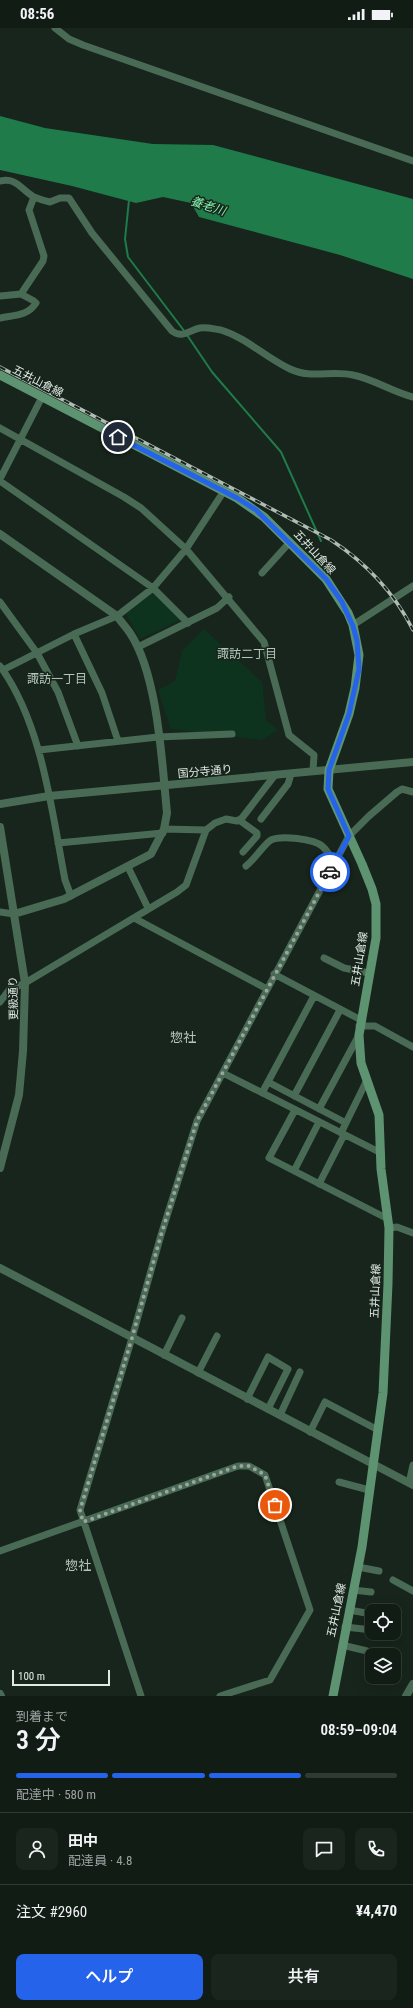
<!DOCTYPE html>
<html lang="ja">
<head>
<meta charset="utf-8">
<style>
  body { margin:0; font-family:"Roboto Condensed","Noto Sans JP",sans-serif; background:#1a251e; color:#f1f3f6; height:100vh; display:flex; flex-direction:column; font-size:15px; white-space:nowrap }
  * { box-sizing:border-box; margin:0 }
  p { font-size:13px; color:#9ca1a0 }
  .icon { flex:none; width:22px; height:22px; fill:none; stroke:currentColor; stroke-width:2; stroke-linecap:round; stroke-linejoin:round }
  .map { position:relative; height:1668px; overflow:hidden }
  .sheet { display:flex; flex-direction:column; background:#111c15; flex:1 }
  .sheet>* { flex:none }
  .tools { position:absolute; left:365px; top:1576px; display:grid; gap:8px }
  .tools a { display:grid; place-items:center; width:36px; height:36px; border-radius:8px; background:#111c15; box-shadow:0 4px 16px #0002,0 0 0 1px #303a34; font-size:20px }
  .scale { position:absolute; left:12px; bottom:10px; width:98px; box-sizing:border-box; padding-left:4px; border:2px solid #e0eae3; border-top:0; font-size:11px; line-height:14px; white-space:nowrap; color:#e0eae3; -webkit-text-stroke:3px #17251c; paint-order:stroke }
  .pin { position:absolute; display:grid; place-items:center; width:34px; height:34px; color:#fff; margin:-17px; border:2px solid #fff; border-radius:50%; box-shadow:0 1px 4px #0007 }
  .courier { position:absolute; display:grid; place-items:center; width:40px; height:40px; margin:-20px; border:3px solid #2563eb; border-radius:50%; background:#fff; color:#222; box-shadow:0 1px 5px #0007 }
  .overview em { font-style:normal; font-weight:600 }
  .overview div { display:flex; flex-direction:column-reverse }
  .overview { display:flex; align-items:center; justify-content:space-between; height:68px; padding:0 16px }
  h1 { font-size:26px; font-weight:600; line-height:30px }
  .bar { display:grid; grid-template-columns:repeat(4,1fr); gap:6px 4px; align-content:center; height:48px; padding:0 16px }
  .bar i { height:5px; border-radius:3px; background:#303a34 }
  .bar .on { background:#2563eb }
  .bar p { grid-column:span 4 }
  .line { display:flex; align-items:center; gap:10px; padding:0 16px; border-top:1px solid #303a34 }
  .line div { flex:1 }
  .round { display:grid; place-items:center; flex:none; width:42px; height:42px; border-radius:8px; background:#1a251e }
  .cta { display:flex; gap:8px; margin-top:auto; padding:8px 16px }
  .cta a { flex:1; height:46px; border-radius:8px; background:#2563eb; color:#fff; font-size:16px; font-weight:600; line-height:46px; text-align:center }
  .cta a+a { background:#1a251e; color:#f1f3f6 }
  .status { display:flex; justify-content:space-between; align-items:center; height:28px; padding:0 20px; background:#111c15; direction:ltr }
  .status svg { height:11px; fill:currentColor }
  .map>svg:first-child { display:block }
</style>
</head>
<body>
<div class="status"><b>08:56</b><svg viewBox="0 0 49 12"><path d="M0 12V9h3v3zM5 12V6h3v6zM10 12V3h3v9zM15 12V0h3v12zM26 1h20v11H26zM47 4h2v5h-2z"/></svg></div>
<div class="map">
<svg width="413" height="1668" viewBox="0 0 413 1668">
  <rect width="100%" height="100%" fill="#17251c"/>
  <path fill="#0d331e" d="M154,564L183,591L140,611L126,586Z
    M204,601L262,654L266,692L278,702L262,712L171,701L158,662L175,653L182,623Z"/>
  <path fill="#1f7b4a" d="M0,88L45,100L153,116L213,117L413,171V251L340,227L199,189L191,175L163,169L136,175L72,158L0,142Z"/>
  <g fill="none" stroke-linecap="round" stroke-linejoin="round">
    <path stroke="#1f7b4a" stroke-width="2" d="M129,172L125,211L128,229L185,304
      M187,307L212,344L281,424L321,513"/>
    <path stroke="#496a54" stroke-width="7" d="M55,0L69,11L83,17L413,133
      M0,153C17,149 21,162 34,169C39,171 45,173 50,174L60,170H69L92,205L172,303C183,311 189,302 200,300C207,299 214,301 221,302C247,310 266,330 290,341C310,351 332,342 353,347C374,351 392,364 413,369
      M21,266L43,233L44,228L29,182L34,169
      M0,268L21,266L34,273
      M0,290C14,287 28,288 36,275
      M0,400L124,469L141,480L186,521L264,614L289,707L314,727L313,743
      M0,451L42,369
      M0,453L153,560L188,595
      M262,545L290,514
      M0,574L37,625L58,664L78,718
      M353,597L413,558
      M74,606L102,665L118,713
      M138,619L217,580L229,569
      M0,638C42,695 52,784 65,852L71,868
      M3,642L74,606L117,588L153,560L186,521L224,463
      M39,722L158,709L232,706
      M261,791L288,756L291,746
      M239,792L257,805V808L243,824
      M164,801L206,802
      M58,815L163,805
      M246,838C255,831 266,814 271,812C281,807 314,811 322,818C327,822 331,829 335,835
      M128,839L148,880
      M0,884L14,886
      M134,890L267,961
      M324,930L344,940L369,945
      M274,946L361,992
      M0,974L9,962L25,955L177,864L186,857L206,802L215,795L226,791L237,793L242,790L275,747
      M359,998H375L413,1019
      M223,1045L381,1125
      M268,1054L346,1095
      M262,1065L314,968
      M294,1068L340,982
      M319,1081L359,1007
      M295,1082L269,1130L388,1191
      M341,1105L367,1052
      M294,1143L319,1094
      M319,1156L344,1107
      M389,1200L397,1199L413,1205
      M164,1327L182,1290
      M198,1345L217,1308
      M247,1371L268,1329L288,1341L268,1381
      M280,1387L300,1344
      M310,1404L325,1374L378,1402
      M339,1454L369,1462
      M409,1455L413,1437
      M0,1523L238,1438H249L265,1447L310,1582L270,1652L220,1668
      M358,1539L379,1543
      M393,1552L413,1563
      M353,1562L371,1564
      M349,1582L366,1585
      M345,1599L363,1601
      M342,1617L367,1623
      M141,1668L80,1482L132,1310L161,1207L197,1093L349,808L369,788L397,764L402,761L413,764"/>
    <path stroke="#496a54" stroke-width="8" d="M0,506L117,588C121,594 126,599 130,605C158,647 162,735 167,785L164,801L151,826L64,871L14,886
      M0,776L49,768L413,734
      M0,799L25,955L23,1023L19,1067L0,1140
      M0,1240L413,1457
      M0,1666L1,1668
      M406,1668L413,1656"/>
    <path stroke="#5d9370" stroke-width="9" d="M0,347L237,470L264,489L326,551L348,585L353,597L359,627L355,660L349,686L329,742L328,761L362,836L372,861L376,876V910L359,1007L361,1035L379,1087L381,1141L389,1200L388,1256L383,1365L362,1519L333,1668"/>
    <defs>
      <path id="rail" d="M0,339L331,512C366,535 394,564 413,602"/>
    </defs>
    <use href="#rail" stroke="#b0bbb4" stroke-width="3.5"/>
    <use href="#rail" stroke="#17251c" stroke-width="2" stroke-dasharray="6" stroke-linecap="butt"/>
  </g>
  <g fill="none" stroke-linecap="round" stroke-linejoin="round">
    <path stroke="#9aa59d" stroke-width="4" stroke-dasharray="0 7.2" d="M275,1477L265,1447L249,1438H238L83,1494L80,1482L132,1310L161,1207L197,1093L330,844"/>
    <path stroke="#2563eb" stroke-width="5" d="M118,409L237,470L256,482L326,551L342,574L353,598L357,613L359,641L349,686L329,742L328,761L349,808L330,844"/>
  </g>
  <g text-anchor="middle" stroke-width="3" stroke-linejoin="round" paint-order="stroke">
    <g font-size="11" fill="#e0eae3" stroke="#17251c">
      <text transform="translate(38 353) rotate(27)" y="4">五井山倉線</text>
      <text transform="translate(315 524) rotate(47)" y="4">五井山倉線</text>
      <text transform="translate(205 743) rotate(-5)" y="4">国分寺通り</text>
      <text transform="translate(359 931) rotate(-81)" y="4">五井山倉線</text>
      <text transform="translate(13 970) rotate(-91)" y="4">更級通り</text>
      <text transform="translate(375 1263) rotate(-88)" y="4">五井山倉線</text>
      <text transform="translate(336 1582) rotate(-78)" y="4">五井山倉線</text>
    </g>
    <g font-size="12" font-style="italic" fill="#80f2ad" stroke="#17251c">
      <text transform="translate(208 178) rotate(18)" y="4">養老川</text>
    </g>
    <g font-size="12" fill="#b4c6b9" stroke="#17251c">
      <text x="247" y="630">諏訪二丁目</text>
      <text x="57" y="655">諏訪一丁目</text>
    </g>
    <g font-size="13" fill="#b4c6b9" stroke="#17251c">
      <text x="183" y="1014">惣社</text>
      <text x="78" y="1542">惣社</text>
    </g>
  </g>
</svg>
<div class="tools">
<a><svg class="icon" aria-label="locate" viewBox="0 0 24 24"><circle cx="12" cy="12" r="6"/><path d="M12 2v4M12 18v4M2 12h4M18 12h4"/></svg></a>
<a><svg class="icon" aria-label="layers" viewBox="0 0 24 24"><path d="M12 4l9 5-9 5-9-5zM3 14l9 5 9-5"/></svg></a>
</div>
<div class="scale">100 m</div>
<div class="pin" style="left:275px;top:1477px;background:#ea580c"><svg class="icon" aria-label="bag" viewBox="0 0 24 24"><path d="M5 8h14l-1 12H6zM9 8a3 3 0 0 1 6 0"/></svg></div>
<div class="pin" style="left:118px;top:409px;background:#1f2937"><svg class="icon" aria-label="home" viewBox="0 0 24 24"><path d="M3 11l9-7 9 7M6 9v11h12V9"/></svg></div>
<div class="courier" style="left:330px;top:844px"><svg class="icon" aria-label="car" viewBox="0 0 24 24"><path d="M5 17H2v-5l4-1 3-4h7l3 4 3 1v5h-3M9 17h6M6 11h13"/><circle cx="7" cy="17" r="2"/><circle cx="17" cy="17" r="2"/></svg></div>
</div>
<section class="sheet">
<div class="overview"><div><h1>3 分</h1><p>到着まで</p></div><em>08:59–09:04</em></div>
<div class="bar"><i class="on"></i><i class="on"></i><i class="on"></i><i></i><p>配達中 · 580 m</p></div>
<div class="line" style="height:72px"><a class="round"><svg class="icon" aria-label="person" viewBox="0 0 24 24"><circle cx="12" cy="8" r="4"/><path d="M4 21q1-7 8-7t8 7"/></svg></a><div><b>田中</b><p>配達員 · 4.8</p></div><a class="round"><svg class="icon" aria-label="chat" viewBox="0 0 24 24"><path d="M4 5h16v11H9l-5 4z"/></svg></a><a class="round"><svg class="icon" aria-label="phone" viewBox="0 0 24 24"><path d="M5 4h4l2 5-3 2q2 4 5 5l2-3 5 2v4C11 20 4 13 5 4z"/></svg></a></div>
<div class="line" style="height:52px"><div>注文 #2960</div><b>¥4,470</b></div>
<div class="cta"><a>ヘルプ</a><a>共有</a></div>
</section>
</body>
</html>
